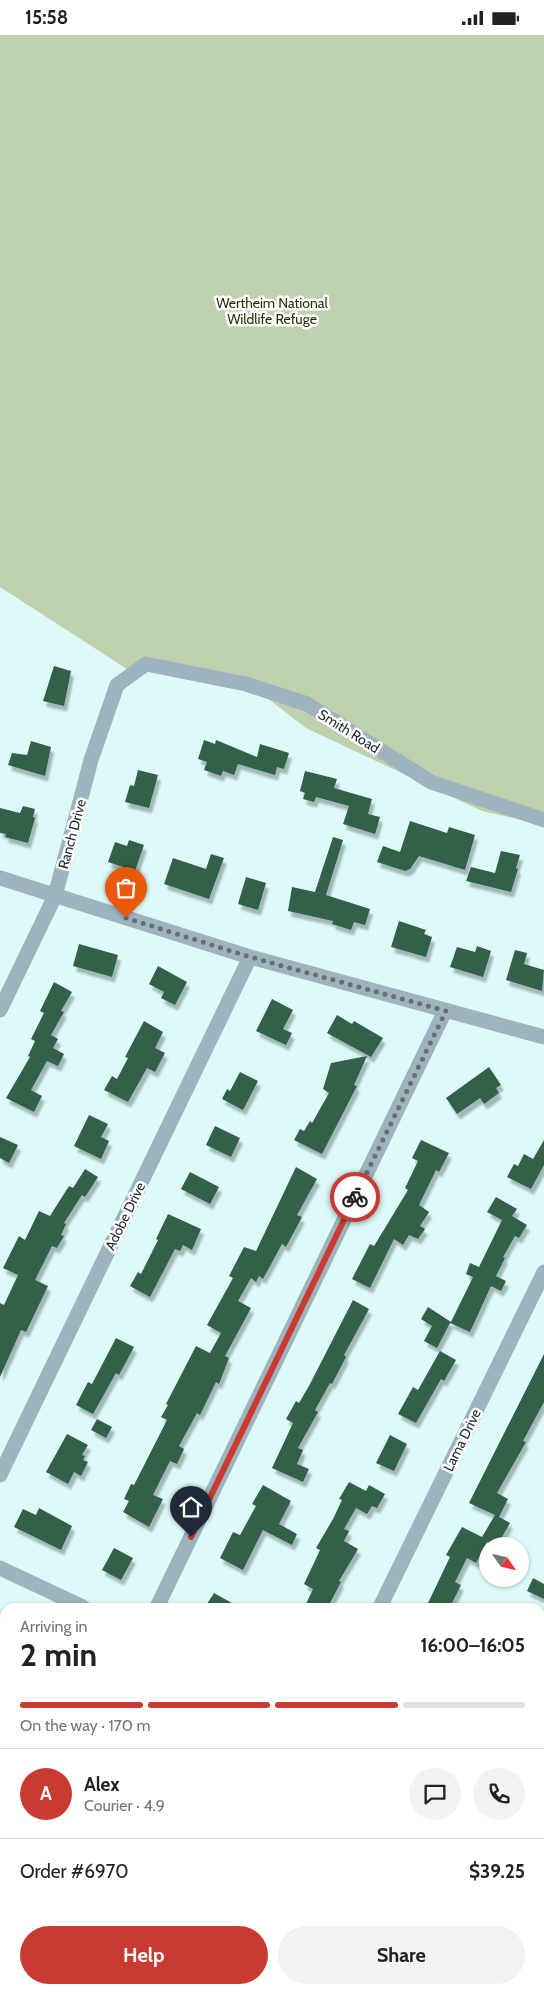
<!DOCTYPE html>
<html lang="en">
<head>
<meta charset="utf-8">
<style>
  body { margin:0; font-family:Cabin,sans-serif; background:#f2f2f2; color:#222; height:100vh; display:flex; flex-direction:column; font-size:19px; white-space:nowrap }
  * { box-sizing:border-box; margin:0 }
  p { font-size:16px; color:#767676 }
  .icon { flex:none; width:28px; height:28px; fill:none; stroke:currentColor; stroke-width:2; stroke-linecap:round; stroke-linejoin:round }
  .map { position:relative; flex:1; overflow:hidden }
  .side { position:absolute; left:0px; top:1568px; width:545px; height:391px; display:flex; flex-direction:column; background:#fff; border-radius:15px 15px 0 0; box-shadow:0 1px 4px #0004 }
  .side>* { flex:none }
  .needle { width:32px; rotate:124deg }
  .controls { position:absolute; left:479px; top:1502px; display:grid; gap:10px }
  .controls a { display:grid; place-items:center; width:50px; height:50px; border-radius:50%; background:#fff; box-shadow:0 1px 4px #0004; font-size:25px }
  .pin { position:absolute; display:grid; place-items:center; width:42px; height:42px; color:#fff; margin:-51px -21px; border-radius:50% 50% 50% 0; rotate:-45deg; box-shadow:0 0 5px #0007 }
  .pin .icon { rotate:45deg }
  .courier { position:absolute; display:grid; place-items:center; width:50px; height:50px; margin:-25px; border:4px solid #c93b30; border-radius:50%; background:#fff; color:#222; box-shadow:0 1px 6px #0007 }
  .headline em { font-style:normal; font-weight:700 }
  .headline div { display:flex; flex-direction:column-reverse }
  .headline { display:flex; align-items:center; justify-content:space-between; height:85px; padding:0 20px }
  h1 { font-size:32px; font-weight:700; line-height:38px }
  .bar { display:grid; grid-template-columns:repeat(4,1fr); gap:8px 5px; align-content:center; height:60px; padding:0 20px }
  .bar i { height:6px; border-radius:4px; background:#e0e0e0 }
  .bar .current { background:#c93b30 }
  .bar p { grid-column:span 4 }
  .line { display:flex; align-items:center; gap:12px; padding:0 20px; border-top:1px solid #e0e0e0 }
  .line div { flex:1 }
  .round { display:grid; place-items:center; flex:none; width:52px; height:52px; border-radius:26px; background:#f2f2f2 }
  .cta { display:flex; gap:10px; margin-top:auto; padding:10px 20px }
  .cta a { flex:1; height:58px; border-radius:30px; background:#c93b30; color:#fff; font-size:20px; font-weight:700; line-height:58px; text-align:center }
  .cta a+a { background:#f2f2f2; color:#222 }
  .status { display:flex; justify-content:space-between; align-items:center; height:35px; padding:0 25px; background:#fff; direction:ltr }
  .status svg { height:14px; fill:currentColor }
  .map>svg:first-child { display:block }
</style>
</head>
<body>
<div class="status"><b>15:58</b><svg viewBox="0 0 49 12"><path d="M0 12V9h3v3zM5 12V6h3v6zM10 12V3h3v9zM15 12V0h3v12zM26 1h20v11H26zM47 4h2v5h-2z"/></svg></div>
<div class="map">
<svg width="544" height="1958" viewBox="0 0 544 1958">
  <defs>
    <filter id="shadow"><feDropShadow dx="3" dy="5.5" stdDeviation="1" flood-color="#0004"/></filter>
  </defs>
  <rect width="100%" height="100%" fill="#ddfaf9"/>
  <path fill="#bed0ad" d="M0,0H544V790L482,776L306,693L249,649L127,634L0,552Z"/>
  <path fill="#32604a" filter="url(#shadow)" d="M54,631L71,636L64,671L43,666Z
    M204,705L215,709L216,705L257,722L260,709L289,718L284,734L277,732L275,740L238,729L234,740L223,736L221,741L204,735L207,727L198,724Z
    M31,706L51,712L45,741L8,730L12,718L27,720Z
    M138,735L158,740L149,773L125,767L130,750L134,751Z
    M305,736L337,744L334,753L372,764L368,779L380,782L375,799L343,789L349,771L316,762L314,767L303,764L305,758L300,756Z
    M23,771L35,774L33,782L35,783L28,808L5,802L6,799L0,798V773L20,778Z
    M410,786L447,798L449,792L475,800L465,835L419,821L410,834L405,836L377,827L383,811L400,817Z
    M333,802L343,805L326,860L370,874L365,890L354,887L351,895L332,889L333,886L288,876L292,852L315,857Z
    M129,805L144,810L135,836L108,827L115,807L127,811Z
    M501,816L520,820L516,833L518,834L511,857L466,846L471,832L495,838Z
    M211,819L224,823L209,864L164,849L173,823L206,834Z
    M246,842L266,848L258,875L238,869Z
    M399,886L426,895L424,899L432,902L426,922L391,912Z
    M79,909L118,920L112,942L73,931Z
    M477,911L491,916L483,942L450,932L457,912L475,917Z
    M515,915L527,918L524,929L544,935L542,956L506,945Z
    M158,931L187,947L175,970L161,963L164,957L149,949Z
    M54,947L72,957L61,976L64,977L51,1000L58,1004L53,1013L64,1019L58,1031L47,1026L31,1055L42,1061L34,1077L6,1063L30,1022L28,1021L35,1006L31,1004L44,978L40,976Z
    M272,964L293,975L283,994L292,998L286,1010L256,996Z
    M337,980L352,989L354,986L383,1003L371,1022L327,998Z
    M144,986L163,997L155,1013L165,1018L155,1037L147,1033L128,1067L104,1055L112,1041L117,1044L128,1023L125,1022Z
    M367,1021L354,1050L357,1051L322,1119L294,1105L300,1094L304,1096L310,1086L312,1088L329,1058L323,1054L331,1028Z
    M489,1032L501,1050L496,1053L499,1058L484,1069L480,1063L457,1079L446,1063Z
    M240,1037L258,1046L243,1075L222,1064L227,1054L230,1056Z
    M89,1080L108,1089L101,1102L109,1106L101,1124L74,1111Z
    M215,1091L240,1103L231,1122L206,1110Z
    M0,1102L18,1110L9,1128L0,1123Z
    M421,1105L449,1118L439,1137L436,1135L419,1170L429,1177L420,1191L425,1194L418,1204L409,1200L403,1210L394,1204L370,1253L352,1244L370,1209L374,1211L408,1155L405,1153L418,1126L412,1123Z
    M544,1105V1130L531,1154L507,1142L514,1129L518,1131L524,1119L533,1124Z
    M296,1132L317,1144L297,1180L302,1182L286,1212L282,1209L263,1244L259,1241L256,1247L251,1243L238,1266L251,1273L225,1321L229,1323L219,1349L216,1347L200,1380L197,1378L179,1411L184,1414L177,1429L170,1426L153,1460L163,1464L149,1492L123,1477L129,1466L124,1464L131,1449L134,1450L167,1385L161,1382L168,1370L166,1369L196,1311L210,1318L221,1298L207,1290L233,1243L229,1241L244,1212L256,1216Z
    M85,1134L98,1142L85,1162L82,1160L64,1188L66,1189L61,1200L64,1201L57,1213L52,1211L35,1245L48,1251L26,1297L21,1295L0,1342V1268L4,1270L18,1240L3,1233L19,1201L25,1205L39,1176L50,1181L69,1151L73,1153Z
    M190,1137L219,1152L210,1169L181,1154Z
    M496,1162L517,1174L512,1181L527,1190L519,1203L515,1201L503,1222L505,1223L496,1241L506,1246L501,1256L491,1251L470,1297L450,1288L437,1313L424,1306L432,1291L421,1284L428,1272L451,1287L473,1242L466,1239L470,1228L479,1232L502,1185L487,1177Z
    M168,1179L201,1194L192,1215L183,1210L180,1216L175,1214L150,1262L130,1251L138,1237L141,1239L158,1205L156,1204Z
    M353,1265L369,1274L344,1320L346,1322L332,1349L330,1348L315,1375L318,1377L298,1413L303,1415L297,1429L309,1434L303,1447L272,1433L293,1388L286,1384L296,1366L299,1368L310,1349Z
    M116,1303L134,1312L119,1340L116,1338L93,1379L76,1370L88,1347L92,1349Z
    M440,1316L456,1325L444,1346L441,1344L416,1388L398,1379L413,1352L418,1355Z
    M544,1319V1367L523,1406L526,1407L522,1414L497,1458L508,1464L499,1482L510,1488L497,1511L487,1507L476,1528L467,1523L455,1547L461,1550L450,1572H437L428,1568L450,1522L446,1520L462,1492L482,1502L495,1480L469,1468Z
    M97,1384L112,1392L106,1403L91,1395Z
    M67,1399L88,1410L82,1420L85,1421L83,1425L88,1427L81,1441L74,1437L68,1449L46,1437Z
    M390,1400L407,1409L394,1436L376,1428Z
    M349,1447L366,1456L369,1450L385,1459L377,1473L372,1471L367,1479L356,1473L344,1494L349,1496L344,1506L358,1514L339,1546L341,1547L328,1572H313L306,1569L313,1554L304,1549L320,1515L316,1513L333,1484L342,1465L339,1464Z
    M263,1450L291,1466L279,1489L297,1499L292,1510L263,1495L243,1535L220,1523L233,1497L240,1500L256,1471L252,1469Z
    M39,1473L72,1491L61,1515L14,1492L23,1474L36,1480Z
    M114,1513L133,1523L121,1545L102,1535Z
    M533,1543L544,1549V1564L527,1556Z
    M214,1558L239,1572H205Z"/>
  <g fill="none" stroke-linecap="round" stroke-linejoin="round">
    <path stroke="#9eb3bd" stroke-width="15" d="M0,843L250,922L544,1002
      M0,975L55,861L91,725L117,650L146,629L246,649L307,669L431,747L544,785
      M0,1440L250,922
      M0,1533L83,1572
      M157,1572L445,976
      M380,1572L544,1237
      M540,1695L544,1687
      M540,1794L544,1796
      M0,1899L5,1888
      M191,1958L194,1954
      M413,1958L415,1954"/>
  </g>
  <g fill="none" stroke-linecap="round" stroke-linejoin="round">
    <path stroke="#617272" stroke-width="5" stroke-dasharray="0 9" d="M126,883L250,922L446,976L355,1162"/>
    <path stroke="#c93b30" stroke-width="6" d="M191,1502L355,1162"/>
  </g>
  <g text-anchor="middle" stroke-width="5" stroke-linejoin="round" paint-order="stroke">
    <g font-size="14" fill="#1f3102" stroke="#fff">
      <text x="272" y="273">Wertheim National<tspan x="272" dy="16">Wildlife Refuge</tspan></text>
    </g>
    <g font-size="14" fill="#1e2929" stroke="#fff">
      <text transform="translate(349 696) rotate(32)" y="5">Smith Road</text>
      <text transform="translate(72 799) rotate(-75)" y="5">Ranch Drive</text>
      <text transform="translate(125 1181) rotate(-64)" y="5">Adobe Drive</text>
      <text transform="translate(462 1405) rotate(-64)" y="5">Lama Drive</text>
    </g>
  </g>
</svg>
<div class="controls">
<a><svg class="needle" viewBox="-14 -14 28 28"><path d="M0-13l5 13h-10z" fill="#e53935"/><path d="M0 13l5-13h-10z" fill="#767676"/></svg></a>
</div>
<div class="pin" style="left:126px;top:883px;background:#ea580c"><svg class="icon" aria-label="bag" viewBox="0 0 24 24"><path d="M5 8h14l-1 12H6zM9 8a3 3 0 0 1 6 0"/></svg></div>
<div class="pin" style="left:191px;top:1502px;background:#1f2937"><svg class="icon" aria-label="home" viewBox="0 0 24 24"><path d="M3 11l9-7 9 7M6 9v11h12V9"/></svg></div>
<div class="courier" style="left:355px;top:1162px"><svg class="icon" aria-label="bike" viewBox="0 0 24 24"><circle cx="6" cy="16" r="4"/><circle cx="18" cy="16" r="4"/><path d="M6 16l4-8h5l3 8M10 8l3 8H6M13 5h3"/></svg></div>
<section class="side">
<div class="headline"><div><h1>2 min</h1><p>Arriving in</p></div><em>16:00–16:05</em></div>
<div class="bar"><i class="current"></i><i class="current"></i><i class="current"></i><i></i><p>On the way · 170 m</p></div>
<div class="line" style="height:90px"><b class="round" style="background:#c93b30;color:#fff">A</b><div><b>Alex</b><p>Courier · 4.9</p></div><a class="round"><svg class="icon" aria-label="chat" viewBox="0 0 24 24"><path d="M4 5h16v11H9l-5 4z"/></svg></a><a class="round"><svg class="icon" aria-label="phone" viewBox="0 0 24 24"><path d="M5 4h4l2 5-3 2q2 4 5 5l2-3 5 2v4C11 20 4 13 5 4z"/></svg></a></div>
<div class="line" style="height:65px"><div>Order #6970</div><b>$39.25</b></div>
<div class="cta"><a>Help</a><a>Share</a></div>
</section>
</div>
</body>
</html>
